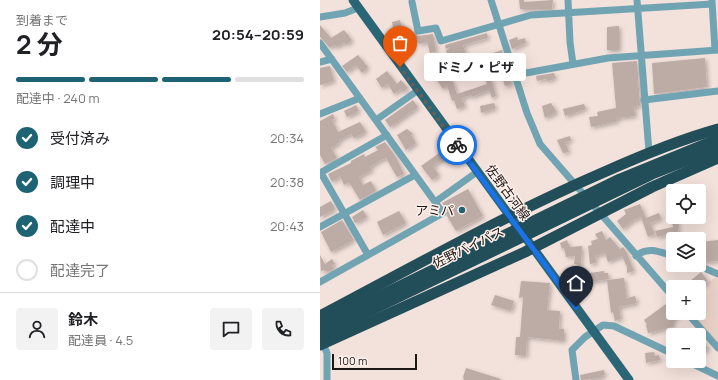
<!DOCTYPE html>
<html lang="ja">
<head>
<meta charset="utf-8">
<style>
  body { margin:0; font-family:Manrope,"Noto Sans JP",sans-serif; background:#f2f2f2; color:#202124; height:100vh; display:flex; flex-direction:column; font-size:15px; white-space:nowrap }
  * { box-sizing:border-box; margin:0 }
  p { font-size:13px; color:#757577 }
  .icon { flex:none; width:22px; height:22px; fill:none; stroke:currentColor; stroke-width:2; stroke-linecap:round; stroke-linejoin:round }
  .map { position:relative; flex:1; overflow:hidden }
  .sheet { display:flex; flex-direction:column; background:#fff; width:320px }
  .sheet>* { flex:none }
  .buttons { position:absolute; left:346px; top:184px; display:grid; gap:8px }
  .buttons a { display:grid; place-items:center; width:40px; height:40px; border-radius:4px; background:#fff; box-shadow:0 4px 16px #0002; font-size:20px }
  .scale { position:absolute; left:12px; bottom:10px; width:85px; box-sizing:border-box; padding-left:4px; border:2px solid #1d1715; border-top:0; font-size:11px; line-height:14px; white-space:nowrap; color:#1d1715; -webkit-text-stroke:3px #fef0eb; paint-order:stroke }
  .pin { position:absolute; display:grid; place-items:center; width:34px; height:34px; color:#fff; margin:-41px -17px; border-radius:50% 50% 50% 0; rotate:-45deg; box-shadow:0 0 4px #0007 }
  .pin .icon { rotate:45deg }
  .courier { position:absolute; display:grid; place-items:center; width:40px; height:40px; margin:-20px; border:3px solid #1a73e8; border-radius:50%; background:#fff; color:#222; box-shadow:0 1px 5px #0007 }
  .bubble { position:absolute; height:28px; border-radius:4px; background:#fff; box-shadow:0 4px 16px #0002; font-size:13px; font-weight:700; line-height:28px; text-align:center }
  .headline em { font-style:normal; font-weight:700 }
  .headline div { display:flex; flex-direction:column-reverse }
  .headline { display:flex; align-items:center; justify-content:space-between; height:68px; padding:0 16px }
  h1 { font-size:26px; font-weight:700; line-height:30px }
  .bar { display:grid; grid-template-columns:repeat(4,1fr); gap:6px 4px; align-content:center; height:48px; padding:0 16px }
  .bar i { height:5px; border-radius:3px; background:#e0e0e0 }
  .bar .active { background:#1d6374 }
  .bar p { grid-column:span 4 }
  .line { display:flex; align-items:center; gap:10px; padding:0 16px; border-top:1px solid #e0e0e0 }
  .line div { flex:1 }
  .round { display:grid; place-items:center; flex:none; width:42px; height:42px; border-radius:4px; background:#f2f2f2 }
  ol { padding:0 16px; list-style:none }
  li { display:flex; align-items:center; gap:12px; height:44px }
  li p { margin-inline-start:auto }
  li .icon { padding:4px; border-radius:50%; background:#1d6374; color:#fff; stroke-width:4 }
  li:last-child { color:#757577 }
  li i { width:22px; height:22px; border:2px solid #e0e0e0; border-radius:50% }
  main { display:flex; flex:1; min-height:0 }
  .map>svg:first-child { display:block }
</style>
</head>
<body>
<main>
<section class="sheet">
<div class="headline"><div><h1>2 分</h1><p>到着まで</p></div><em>20:54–20:59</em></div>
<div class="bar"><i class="active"></i><i class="active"></i><i class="active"></i><i></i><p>配達中 · 240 m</p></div>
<ol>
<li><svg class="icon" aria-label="check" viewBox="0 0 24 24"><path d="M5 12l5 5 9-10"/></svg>受付済み<p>20:34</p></li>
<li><svg class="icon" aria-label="check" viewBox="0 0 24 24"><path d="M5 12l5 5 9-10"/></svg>調理中<p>20:38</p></li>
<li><svg class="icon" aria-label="check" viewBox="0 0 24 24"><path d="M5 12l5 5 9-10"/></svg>配達中<p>20:43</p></li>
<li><i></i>配達完了</li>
</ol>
<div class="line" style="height:72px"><a class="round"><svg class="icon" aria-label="person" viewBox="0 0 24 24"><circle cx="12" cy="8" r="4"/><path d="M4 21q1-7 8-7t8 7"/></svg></a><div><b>鈴木</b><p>配達員 · 4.5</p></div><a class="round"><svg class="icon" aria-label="chat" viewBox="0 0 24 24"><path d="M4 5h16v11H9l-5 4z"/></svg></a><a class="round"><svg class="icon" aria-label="phone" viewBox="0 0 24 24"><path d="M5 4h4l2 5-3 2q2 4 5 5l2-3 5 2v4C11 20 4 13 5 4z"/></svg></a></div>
</section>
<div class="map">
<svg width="398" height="380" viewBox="0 0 398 380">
  <defs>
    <filter id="shadow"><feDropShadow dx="2" dy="2" stdDeviation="2" flood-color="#0004"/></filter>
  </defs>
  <rect width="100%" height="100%" fill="#f3e1db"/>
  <path fill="#ead1c8" d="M394,278H398V344L370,313H379V289Z"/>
  <path fill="#bdaca6" filter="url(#shadow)" d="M199,0H204V2L233,0L232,9H200Z
    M80,20L83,32L74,34L72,22Z
    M0,25L11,38L24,30L32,40L26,45L24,42L17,47L14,45L10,48L0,37Z
    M299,26V50H287V27Z
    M93,32L98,36L113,34L116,51L110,53L107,42L99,44L98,39L80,42V35Z
    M167,33L168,38L143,45L151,70L134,76L126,51L130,47L126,49L125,45Z
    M197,37L198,40L205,38L206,43L192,49L189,40Z
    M182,50L192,84L185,86L179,68L169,72L176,96L172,98L169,90L152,97L151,95L142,98L145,106L137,109L134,100L132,101L127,85L123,89L106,64L115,58L133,82L137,94L167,84L161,67L172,63L170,54Z
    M38,55L48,67L42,73L36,65L27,72L22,66Z
    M385,58L387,87L334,94L332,63Z
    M317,61L320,106L314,107L315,116L297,118L298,121L271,127L269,117L278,116L277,112L296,108L292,63Z
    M10,66L14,81L0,85V68Z
    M67,71L77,84L81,80L88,88L83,92L81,89L74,94L68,84L62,88L56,79Z
    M234,73L236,78H232V80L227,81L226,79L217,81L216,76Z
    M93,100L98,107L70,127L65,120Z
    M174,103L176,108L161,113L160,106Z
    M231,103L237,112L225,118L222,106Z
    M264,104L266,109L245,116L243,109Z
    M36,105L39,111L27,117L24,111Z
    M13,114L15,119L12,120L18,132L40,122L46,132L34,138L31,134L19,140L20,142L11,148L17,158L5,164L0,155V121Z
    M87,129L93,134L91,135L96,143L86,150L77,135Z
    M250,136L251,141L245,142L249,152L243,153L237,140Z
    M65,142L76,157L84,174L77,177L66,158L61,160L50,167L52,170L39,177L43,185L51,181L56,191L40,200L29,182L24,185L20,176L12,182L8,174L31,163V161L44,154L45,157L58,150L55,147Z
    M129,146L132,150L130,152L131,153L113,166L119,175L112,180L101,166Z
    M148,189L163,216L136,231L127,216V210L122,203Z
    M11,201L15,209L0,217V207Z
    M320,204L326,218L339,213L341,219L330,223L335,234L328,237L321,217L312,221L303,229L297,221L306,214L304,210Z
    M43,210L47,217L35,223L32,217Z
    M79,211L86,223L63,235L57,222Z
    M351,217H357L359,239H353V233L337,237L335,231L353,227Z
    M22,220L34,240L11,252L1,232Z
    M282,231L286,240L290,237L300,249L303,247L306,251L314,271L307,273V267L302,256L288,262L285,253L275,256L276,263L270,264L268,246L272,245L271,241L278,239L275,234Z
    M247,240L250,247L262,246L261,265L254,264L255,256L246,257L244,248L242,249L240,243Z
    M398,240V261L384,262L379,261V242Z
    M0,255L5,264L12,259L15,264L12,266L14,269L8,272L4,270L1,271Z
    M284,271V273H288L289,279L264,283L263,274Z
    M381,272L388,281L381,287H363Z
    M304,278L307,298L315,296L317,303L299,307L301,319L295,321L293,312L291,313L287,280Z
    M201,281L230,283L227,310L240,311L239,329H244V341L207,337L206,356L195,355L196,337H200L203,297L199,298Z
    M175,295L194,301L191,311L171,305Z
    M350,301L353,304V313L358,316L353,320V327L328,333L326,325H327L324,320Z
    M382,338L388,348L379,356V340Z
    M334,352L335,356L339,355L340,360L326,363L325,353Z
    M146,368L181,379V380H144L143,377Z
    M284,370L285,375L281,376L282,378L261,380L260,375Z"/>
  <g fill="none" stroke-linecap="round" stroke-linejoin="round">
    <path stroke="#71a4b3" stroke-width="7" d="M171,0L207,113L220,144L353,297
      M248,0L250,42L253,64
      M317,0L329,152
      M392,1L395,50
      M92,2L98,31L116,28L121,41L211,15L392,4
      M0,17L25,13L38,8
      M0,43L123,213L0,282
      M0,62L12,59
      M195,75L288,58L398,50
      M324,100L398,91
      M0,114L40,98
      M56,120L97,91
      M0,173L67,135
      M1,173L48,255
      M115,202L157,172
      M0,227L95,175
      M316,256C328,246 340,252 353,256
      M377,265L398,274
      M367,313L398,348
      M3,344L7,353V380
      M367,361L398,376
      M256,380L252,350L265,337L283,325L294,326L353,354"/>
    <path stroke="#2a6676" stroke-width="9" d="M33,0L309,380"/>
    <path stroke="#224e5a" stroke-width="11" d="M0,316C93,267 185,215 282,173C320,156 358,140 398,129
      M0,345L205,252L332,187L398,158"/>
    <path stroke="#224e5a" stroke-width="11" d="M0,325L300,179L398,139
      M0,335L332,174L398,148"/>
  </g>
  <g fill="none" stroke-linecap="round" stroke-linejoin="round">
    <path stroke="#685e5a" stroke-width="4" stroke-dasharray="0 7.2" d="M80,67L137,145"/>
    <path stroke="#1a73e8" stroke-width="5" d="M137,145L256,307"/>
  </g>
  <circle fill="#1d6374" stroke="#fef0eb" stroke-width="1.5" cx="142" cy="210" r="4"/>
  <g text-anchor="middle" stroke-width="3" stroke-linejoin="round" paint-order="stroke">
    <g font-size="13" fill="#1d1715" stroke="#fef0eb">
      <text transform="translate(188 192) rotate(54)" y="5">佐野古河線</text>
      <text transform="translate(148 247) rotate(-26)" y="5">佐野バイパス</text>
    </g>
    <g font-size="13" fill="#1d1715" stroke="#fef0eb" text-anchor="end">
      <text x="134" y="215">アミパ</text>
    </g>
  </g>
</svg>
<div class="buttons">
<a><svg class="icon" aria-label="locate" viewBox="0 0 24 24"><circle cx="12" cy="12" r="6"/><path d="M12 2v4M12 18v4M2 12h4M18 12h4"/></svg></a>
<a><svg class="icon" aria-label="layers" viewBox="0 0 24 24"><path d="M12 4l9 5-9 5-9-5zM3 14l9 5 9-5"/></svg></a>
<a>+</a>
<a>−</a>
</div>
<div class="scale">100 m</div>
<div class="pin" style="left:80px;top:67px;background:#ea580c"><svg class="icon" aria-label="bag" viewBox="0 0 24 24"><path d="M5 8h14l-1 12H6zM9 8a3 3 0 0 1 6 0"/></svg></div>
<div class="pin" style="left:256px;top:307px;background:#1f2937"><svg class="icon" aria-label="home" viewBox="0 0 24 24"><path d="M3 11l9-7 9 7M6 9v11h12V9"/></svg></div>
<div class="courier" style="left:137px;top:145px"><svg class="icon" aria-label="bike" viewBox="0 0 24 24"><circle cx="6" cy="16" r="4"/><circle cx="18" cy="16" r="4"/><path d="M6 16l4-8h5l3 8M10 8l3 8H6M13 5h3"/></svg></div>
<div class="bubble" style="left:104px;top:53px;width:102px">ドミノ・ピザ</div>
</div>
</main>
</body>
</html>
